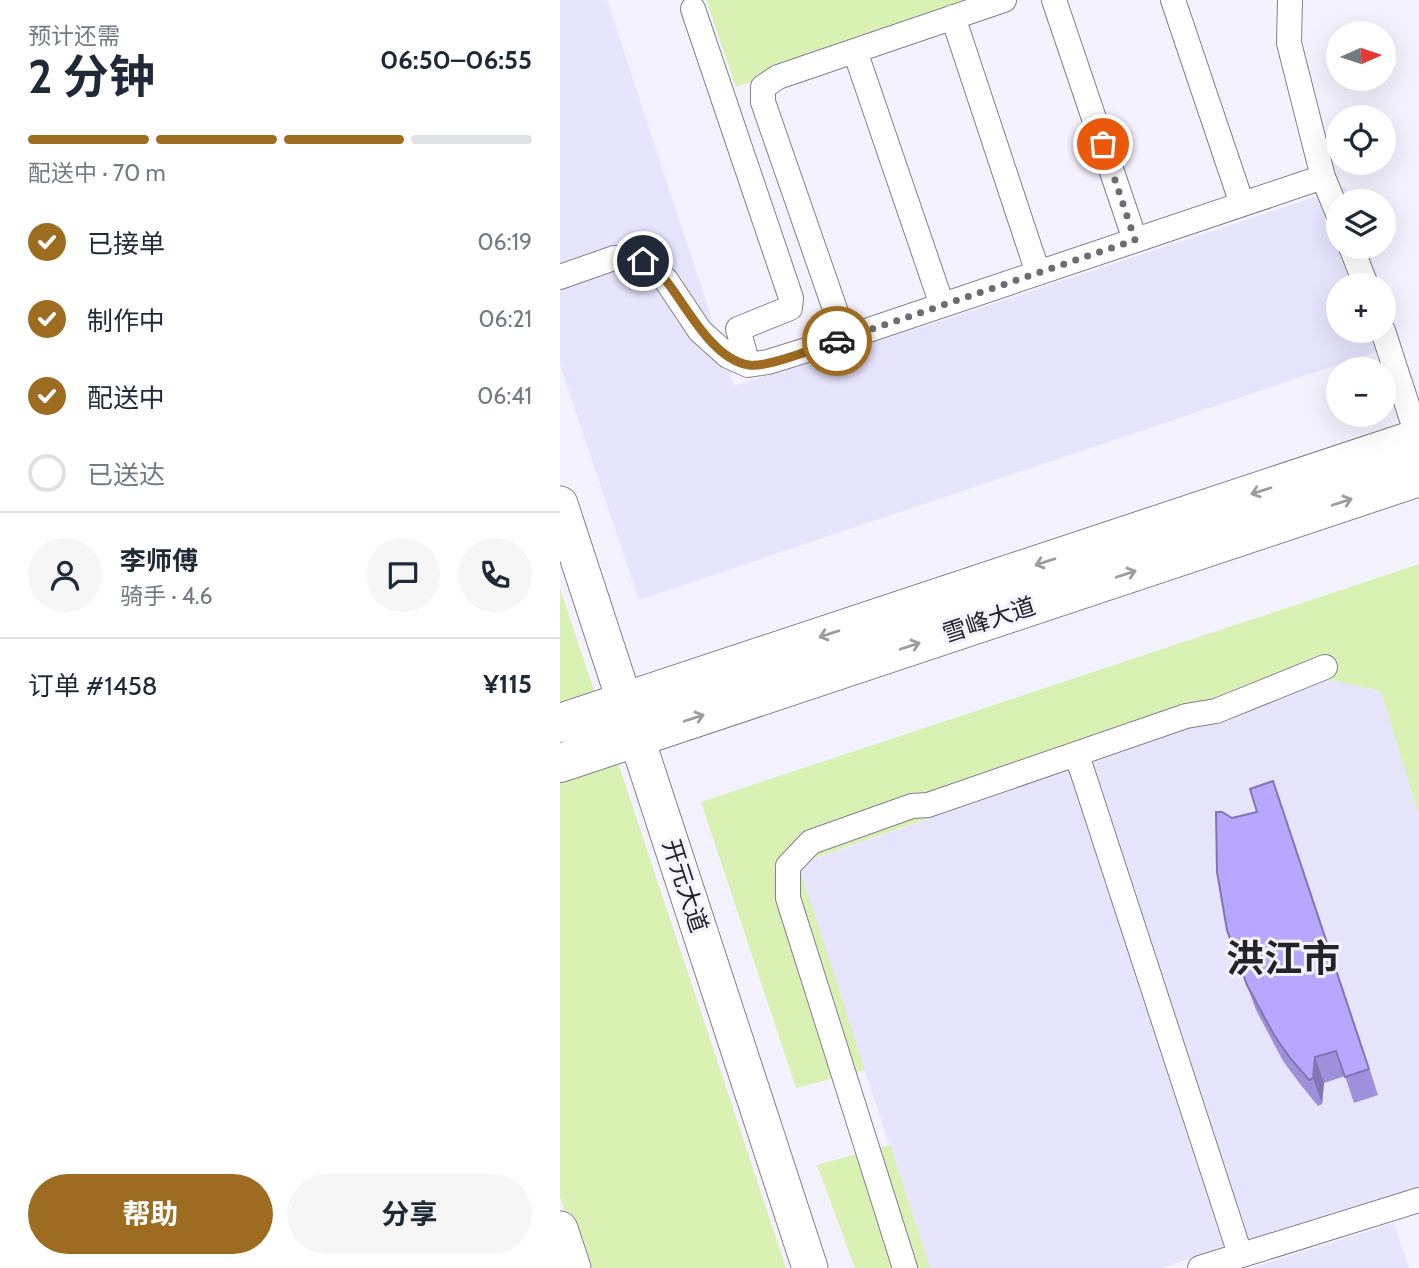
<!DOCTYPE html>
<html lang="zh">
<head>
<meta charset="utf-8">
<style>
  body { margin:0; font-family:Cabin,"Noto Sans SC",sans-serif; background:#f6f6f7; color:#1f2937; height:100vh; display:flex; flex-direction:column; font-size:26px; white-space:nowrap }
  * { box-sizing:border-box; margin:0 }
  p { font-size:23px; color:#747a83 }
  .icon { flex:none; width:38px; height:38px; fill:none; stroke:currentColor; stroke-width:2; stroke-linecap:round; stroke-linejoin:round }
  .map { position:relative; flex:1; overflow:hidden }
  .drawer { display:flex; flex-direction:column; background:#fff; width:560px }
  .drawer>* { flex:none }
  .needle { width:46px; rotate:87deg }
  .controls { position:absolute; left:766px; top:21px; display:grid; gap:14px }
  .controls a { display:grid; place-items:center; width:70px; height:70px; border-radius:50%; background:#fff; box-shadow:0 7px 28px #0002; font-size:35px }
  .pin { position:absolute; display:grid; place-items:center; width:60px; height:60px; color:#fff; margin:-30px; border:4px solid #fff; border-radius:50%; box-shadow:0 2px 7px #0007 }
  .courier { position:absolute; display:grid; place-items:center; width:70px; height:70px; margin:-35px; border:5px solid #9e6c21; border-radius:50%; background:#fff; color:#222; box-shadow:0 2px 9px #0007 }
  .headline em { font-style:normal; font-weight:700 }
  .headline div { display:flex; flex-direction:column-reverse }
  .headline { display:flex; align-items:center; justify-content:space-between; height:119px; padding:0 28px }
  h1 { font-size:46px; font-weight:700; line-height:52px }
  .bar { display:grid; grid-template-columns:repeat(4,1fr); gap:10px 7px; align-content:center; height:84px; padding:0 28px }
  .bar i { height:9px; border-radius:5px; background:#e0e1e3 }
  .bar .on { background:#9e6c21 }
  .bar p { grid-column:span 4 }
  .line { display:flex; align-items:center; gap:18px; padding:0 28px; border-top:2px solid #e0e1e3 }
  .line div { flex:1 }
  .round { display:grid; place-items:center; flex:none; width:74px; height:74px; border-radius:37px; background:#f6f6f7 }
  ol { padding:0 28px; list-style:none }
  li { display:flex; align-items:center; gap:21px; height:77px }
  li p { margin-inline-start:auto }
  li .icon { padding:7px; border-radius:50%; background:#9e6c21; color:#fff; stroke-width:4 }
  li:last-child { color:#747a83 }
  li i { width:38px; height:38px; border:4px solid #e0e1e3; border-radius:50% }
  .button { display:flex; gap:14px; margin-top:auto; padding:14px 28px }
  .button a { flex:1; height:80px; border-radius:42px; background:#9e6c21; color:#fff; font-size:28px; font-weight:700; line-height:80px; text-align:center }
  .button a+a { background:#f6f6f7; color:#1f2937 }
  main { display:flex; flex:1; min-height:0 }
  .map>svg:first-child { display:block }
</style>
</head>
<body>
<main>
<section class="drawer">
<div class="headline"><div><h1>2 分钟</h1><p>预计还需</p></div><em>06:50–06:55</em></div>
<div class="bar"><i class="on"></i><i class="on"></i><i class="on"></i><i></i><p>配送中 · 70 m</p></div>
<ol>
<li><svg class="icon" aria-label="check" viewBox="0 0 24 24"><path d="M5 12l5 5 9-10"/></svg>已接单<p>06:19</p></li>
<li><svg class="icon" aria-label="check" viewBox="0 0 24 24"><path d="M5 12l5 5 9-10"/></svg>制作中<p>06:21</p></li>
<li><svg class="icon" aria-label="check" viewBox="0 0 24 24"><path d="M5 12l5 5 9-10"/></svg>配送中<p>06:41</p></li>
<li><i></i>已送达</li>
</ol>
<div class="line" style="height:126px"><a class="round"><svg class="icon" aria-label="person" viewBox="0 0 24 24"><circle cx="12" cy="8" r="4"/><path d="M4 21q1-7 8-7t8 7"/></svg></a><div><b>李师傅</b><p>骑手 · 4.6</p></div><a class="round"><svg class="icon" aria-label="chat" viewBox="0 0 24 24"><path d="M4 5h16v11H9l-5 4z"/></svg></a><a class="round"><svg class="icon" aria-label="phone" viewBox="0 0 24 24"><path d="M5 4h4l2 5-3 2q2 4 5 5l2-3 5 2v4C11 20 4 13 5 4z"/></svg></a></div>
<div class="line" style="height:91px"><div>订单 #1458</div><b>¥115</b></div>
<div class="button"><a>帮助</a><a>分享</a></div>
</section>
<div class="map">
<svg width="859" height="1268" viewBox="0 0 859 1268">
  <rect width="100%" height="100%" fill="#f4f2fe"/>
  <path fill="#e7e4fe" d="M0,0H47L174,386L375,323L785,187L790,201H779V247H807L821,285H779V331H824V294L842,343L79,600L0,365Z
    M766,679L821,691L859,816V1187L600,1268H370L237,865Z
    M834,1223L849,1268H691Z"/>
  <path fill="#daf1b4" d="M146,0H431L176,87Z
    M859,564V816L821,691L766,679L238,864L305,1070L236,1088L141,802Z
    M0,588L226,1268H24L0,1197Z
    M330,1145L370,1268H295L257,1165Z"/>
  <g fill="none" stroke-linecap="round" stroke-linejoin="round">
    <defs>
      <path id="street" d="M494,0L575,240
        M613,0L682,204
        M730,0L729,43L763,177L779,216
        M133,9L231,298L230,308L178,329L188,365
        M393,17L478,273
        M295,51L382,305
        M791,247L806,285
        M0,277L54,258L83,261L106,280L140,331L168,356L188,365L208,362L285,338L763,177
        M823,331L858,438
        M285,338L203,102V87L218,77L444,0
        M517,755L680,1254
        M345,1268L228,898V866L251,842L352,806L368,805L626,716L656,711L765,667
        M640,1268L859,1200"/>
      <path id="secondary" d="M0,504L250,1268
        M0,1229L13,1268"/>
      <path id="primary" d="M0,723L859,438
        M0,763L859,477"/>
    </defs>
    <use href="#street" stroke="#828090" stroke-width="26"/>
    <use href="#secondary" stroke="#828090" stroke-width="37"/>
    <use href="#primary" stroke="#828090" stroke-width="40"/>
    <use href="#street" stroke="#fff" stroke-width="24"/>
    <use href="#secondary" stroke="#fff" stroke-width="35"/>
    <use href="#primary" stroke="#fff" stroke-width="38"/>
  </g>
  <path fill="#9e90db" d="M713,781L818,1095L794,1103L785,1076L764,1083L762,1104L758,1106L740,1084L723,1061L696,1010L667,930L697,812Z"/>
  <path fill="#8175b2" d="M713,781L722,807L818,1095L809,1069Z
    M755,1057L764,1083L762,1104L753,1078Z"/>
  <path fill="#b8a7ff" stroke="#8175b2" stroke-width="2" d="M713,781L809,1069L785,1077L776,1051L755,1057L753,1078L749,1080L730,1058L714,1035L687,985L667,930L657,872L656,812H662L672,818L697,812L690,789Z"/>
  <defs><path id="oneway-shaft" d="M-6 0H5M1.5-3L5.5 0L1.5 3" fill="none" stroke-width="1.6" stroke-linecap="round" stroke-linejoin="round" transform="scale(1.75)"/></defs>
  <g stroke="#9c9c9f">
    <use href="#oneway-shaft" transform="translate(701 491) rotate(162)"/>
    <use href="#oneway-shaft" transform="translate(782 502) rotate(-18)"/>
    <use href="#oneway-shaft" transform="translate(485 562) rotate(162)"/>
    <use href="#oneway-shaft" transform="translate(566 574) rotate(-18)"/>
    <use href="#oneway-shaft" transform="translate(269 634) rotate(162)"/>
    <use href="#oneway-shaft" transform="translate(350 646) rotate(-18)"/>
    <use href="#oneway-shaft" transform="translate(134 718) rotate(-18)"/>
  </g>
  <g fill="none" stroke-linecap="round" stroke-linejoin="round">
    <path stroke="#6d6b74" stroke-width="7" stroke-dasharray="0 12.6" d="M277,341L575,240L543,144"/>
    <path stroke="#9e6c21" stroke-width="9" d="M83,261C91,268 101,274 107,282C127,307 153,360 189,365C208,368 257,347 277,341"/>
  </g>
  <g text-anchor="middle" stroke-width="6" stroke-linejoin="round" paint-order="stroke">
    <g font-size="24" fill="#24232a" stroke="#f4f2fe">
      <text transform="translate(429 620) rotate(-18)" y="8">雪峰大道</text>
      <text transform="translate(125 886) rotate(72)" y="8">开元大道</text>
    </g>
    <g font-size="38" font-weight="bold" fill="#24232a" stroke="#f4f2fe">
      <text x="723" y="972">洪江市</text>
    </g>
  </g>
</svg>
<div class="controls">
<a><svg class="needle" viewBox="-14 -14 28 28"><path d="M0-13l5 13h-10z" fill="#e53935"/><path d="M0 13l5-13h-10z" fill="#747a83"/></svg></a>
<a><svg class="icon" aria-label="locate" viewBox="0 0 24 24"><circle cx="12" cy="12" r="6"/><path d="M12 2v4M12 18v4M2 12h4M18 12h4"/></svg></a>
<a><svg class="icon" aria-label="layers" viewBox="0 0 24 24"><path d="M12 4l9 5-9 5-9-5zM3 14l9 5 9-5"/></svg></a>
<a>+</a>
<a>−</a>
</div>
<div class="pin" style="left:543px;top:144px;background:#ea580c"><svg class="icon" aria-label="bag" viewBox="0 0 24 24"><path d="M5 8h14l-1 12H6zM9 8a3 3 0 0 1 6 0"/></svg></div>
<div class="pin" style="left:83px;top:261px;background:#1f2937"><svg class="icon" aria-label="home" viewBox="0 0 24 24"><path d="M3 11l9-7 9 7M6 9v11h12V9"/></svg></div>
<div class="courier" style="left:277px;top:341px"><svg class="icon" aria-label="car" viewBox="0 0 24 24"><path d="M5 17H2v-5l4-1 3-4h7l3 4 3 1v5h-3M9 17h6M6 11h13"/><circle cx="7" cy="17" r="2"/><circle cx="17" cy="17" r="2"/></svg></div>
</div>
</main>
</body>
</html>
